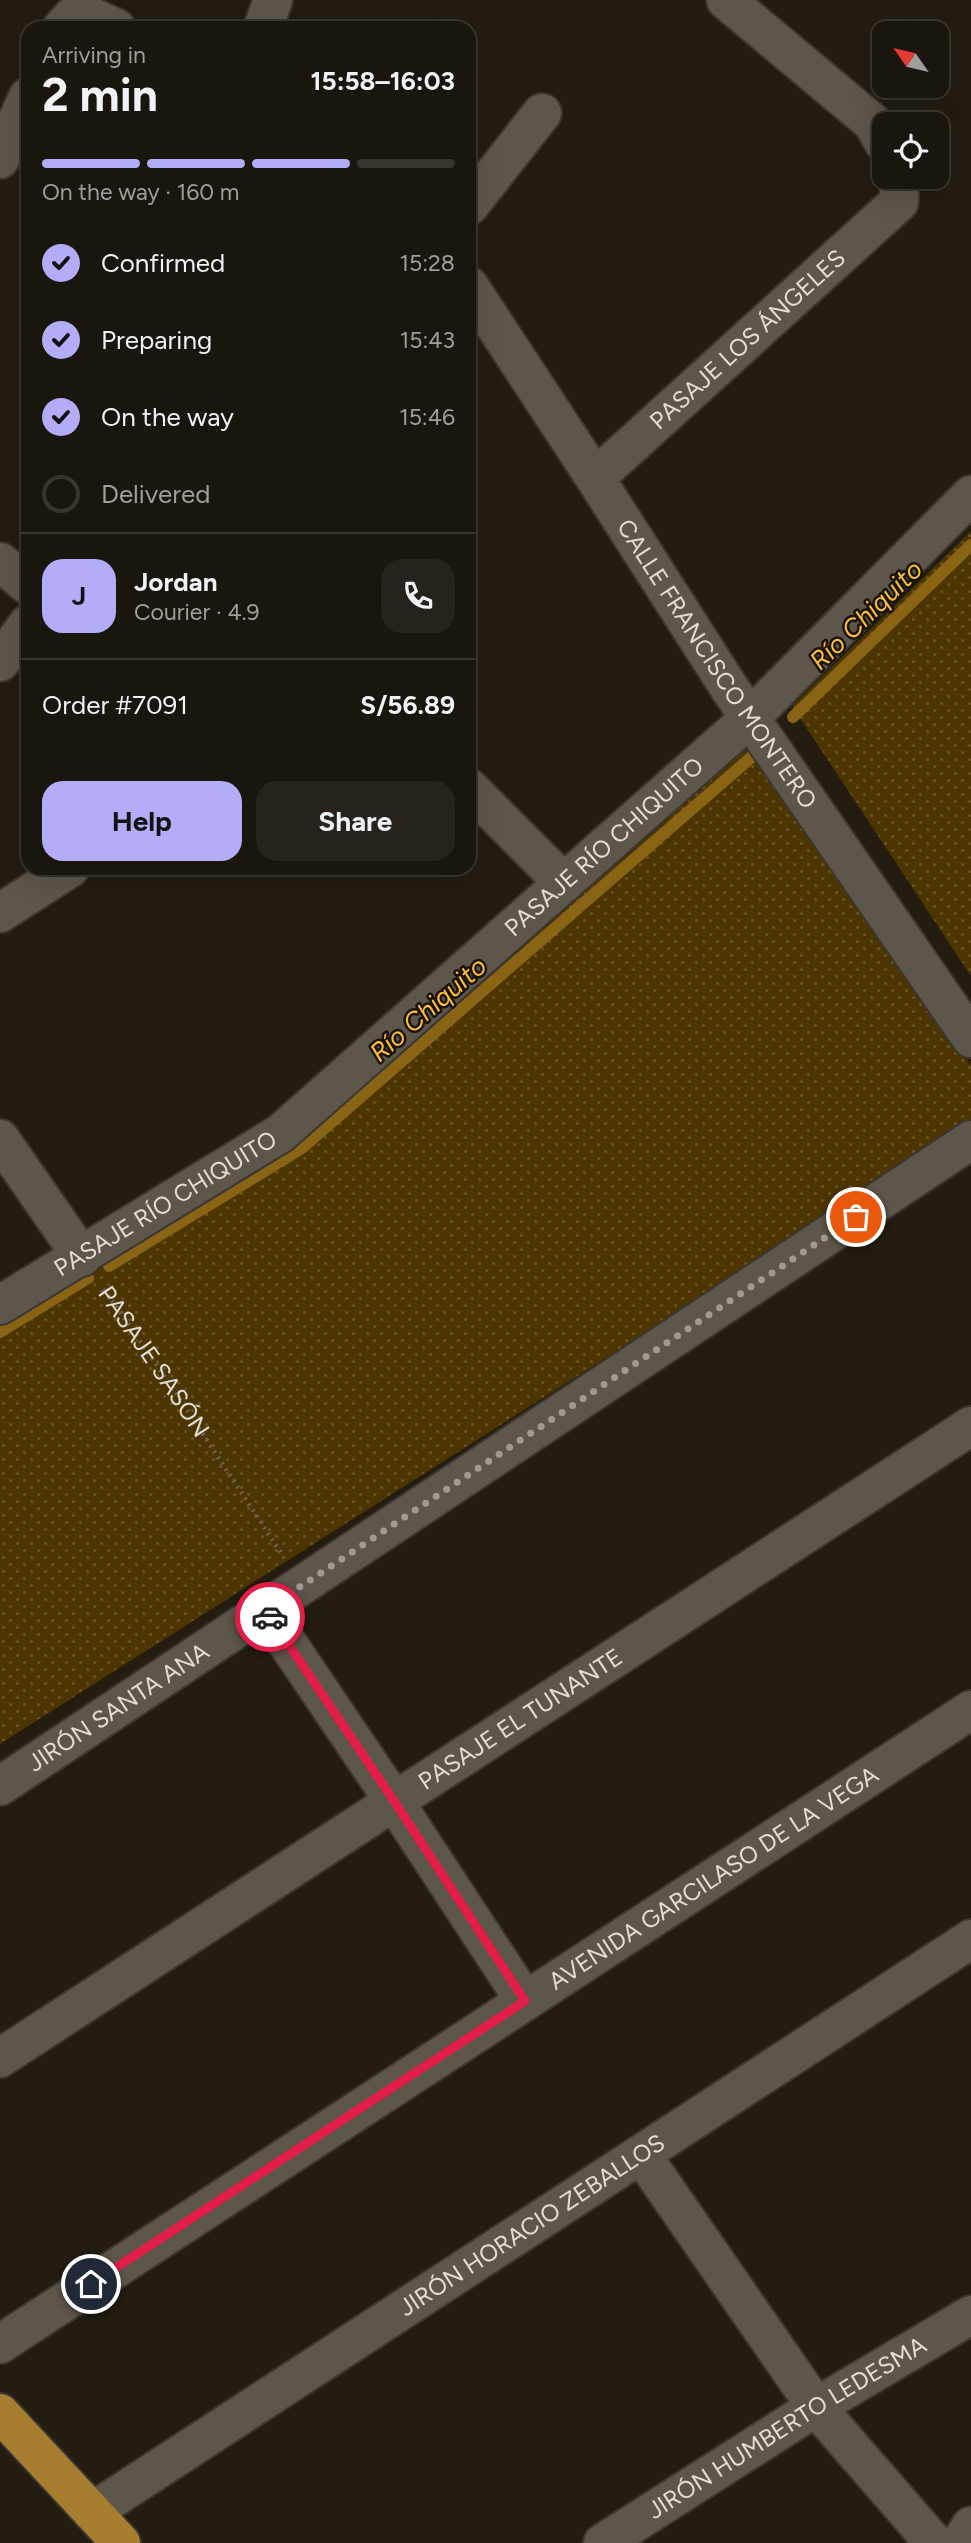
<!DOCTYPE html>
<html lang="en">
<head>
<meta charset="utf-8">
<style>
  body { margin:0; font-family:Figtree,sans-serif; background:#27221b; color:#f1f3f6; height:100vh; display:flex; flex-direction:column; font-size:26px; white-space:nowrap }
  * { box-sizing:border-box; margin:0 }
  p { font-size:23px; color:#9f9f9d }
  .icon { flex:none; width:38px; height:38px; fill:none; stroke:currentColor; stroke-width:2; stroke-linecap:round; stroke-linejoin:round }
  .map { position:relative; flex:1; overflow:hidden }
  .panel { position:absolute; left:21px; top:21px; width:455px; height:854px; display:flex; flex-direction:column; background:#1a150d; border-radius:21px; box-shadow:0 7px 28px #0002,0 0 0 2px #38342e }
  .panel>* { flex:none }
  .needle { width:46px; rotate:304deg }
  .tools { position:absolute; left:872px; top:21px; display:grid; gap:14px }
  .tools a { display:grid; place-items:center; width:77px; height:77px; border-radius:14px; background:#1a150d; box-shadow:0 7px 28px #0002,0 0 0 2px #38342e; font-size:35px }
  .pin { position:absolute; display:grid; place-items:center; width:60px; height:60px; color:#fff; margin:-30px; border:4px solid #fff; border-radius:50%; box-shadow:0 2px 7px #0007 }
  .courier { position:absolute; display:grid; place-items:center; width:70px; height:70px; margin:-35px; border:5px solid #e11d48; border-radius:50%; background:#fff; color:#222; box-shadow:0 2px 9px #0007 }
  .head em { font-style:normal; font-weight:700 }
  .head div { display:flex; flex-direction:column-reverse }
  .head { display:flex; align-items:center; justify-content:space-between; height:119px; padding:0 21px }
  h1 { font-size:46px; font-weight:700; line-height:52px }
  .bar { display:grid; grid-template-columns:repeat(4,1fr); gap:10px 7px; align-content:center; height:84px; padding:0 21px }
  .bar i { height:9px; border-radius:5px; background:#38342e }
  .bar .active { background:#b3acf9 }
  .bar p { grid-column:span 4 }
  .line { display:flex; align-items:center; gap:18px; padding:0 21px; border-top:2px solid #38342e }
  .line div { flex:1 }
  .round { display:grid; place-items:center; flex:none; width:74px; height:74px; border-radius:21px; background:#27221b }
  ol { padding:0 21px; list-style:none }
  li { display:flex; align-items:center; gap:21px; height:77px }
  li p { margin-inline-start:auto }
  li .icon { padding:7px; border-radius:50%; background:#b3acf9; color:#111; stroke-width:4 }
  li:last-child { color:#9f9f9d }
  li i { width:38px; height:38px; border:4px solid #38342e; border-radius:50% }
  .cta { display:flex; gap:14px; margin-top:auto; padding:14px 21px }
  .cta a { flex:1; height:80px; border-radius:21px; background:#b3acf9; color:#111; font-size:28px; font-weight:700; line-height:80px; text-align:center }
  .cta a+a { background:#27221b; color:#f1f3f6 }
  .map>svg:first-child { display:block }
</style>
</head>
<body>
<div class="map">
<svg width="971" height="2543" viewBox="0 0 971 2543">
  <defs>
    <pattern id="grass-dots" width="8" height="8" patternUnits="userSpaceOnUse" patternTransform="scale(1.75)"><rect width="8" height="8" fill="#4d3500"/><path d="M2 2h.1M6 6h.1" fill="none" stroke="#665224" stroke-width="1.8" stroke-linecap="round"/></pattern>
  </defs>
  <rect width="100%" height="100%" fill="#221c11"/>
  <path fill="url(#grass-dots)" d="M971,531V976L792,706Z
    M752,740L971,1066V1125L0,1744V1325L296,1141Z"/>
  <g fill="none" stroke-linecap="round" stroke-linejoin="round">
    <path stroke="#896414" stroke-width="12" d="M793,717L971,545
      M109,1266L302,1148L754,755
      M0,1332L88,1278"/>
    <defs>
      <g id="minor">
        <path d="M726,0L873,123L884,143"/>
        <path d="M62,28L72,17L94,18L116,28"/>
        <path d="M263,28L273,0"/>
        <path d="M0,159L28,97"/>
        <path d="M469,206L542,113"/>
        <path id="s2" d="M469,286L595,478L730,689L971,1038"/>
        <path id="s3" d="M595,478L899,202V177"/>
        <path d="M0,562L28,585"/>
        <path d="M0,662L28,624"/>
        <path d="M469,788L564,883"/>
        <path d="M0,913L70,868"/>
        <path d="M0,1139L82,1257"/>
        <path id="s4" d="M0,1305L281,1133L750,718L971,495"/>
        <path d="M265,1610L394,1801L525,2001"/>
        <path id="s5" d="M0,1786L971,1140"/>
        <path id="s6" d="M0,2058L971,1426"/>
        <path d="M641,2154L816,2407L934,2543"/>
        <path id="s7" d="M0,2344L971,1710"/>
        <path id="s8" d="M92,2512L971,1939"/>
        <path id="s9" d="M603,2543L816,2407L971,2315"/>
        <path d="M960,2543L971,2526"/>
      </g>
      <path id="highway" d="M0,2413L121,2543"/>
    </defs>
    <use href="#minor" stroke="#3a3630" stroke-width="42"/>
    <use href="#highway" stroke="#3a3630" stroke-width="42"/>
    <path stroke="#68635a" stroke-width="4.5" stroke-dasharray="2 5" stroke-linecap="butt" id="s1" d="M104,1289L172,1387L281,1553"/>
    <use href="#minor" stroke="#5d564a" stroke-width="38"/>
    <use href="#highway" stroke="#a77e2f" stroke-width="38"/>
  </g>
  <g fill="none" stroke-linecap="round" stroke-linejoin="round">
    <path stroke="#9f9a92" stroke-width="7" stroke-dasharray="0 12.6" d="M270,1617L265,1610L856,1217"/>
    <path stroke="#e11d48" stroke-width="9" d="M91,2284L525,2001L394,1801L270,1617"/>
  </g>
  <g text-anchor="middle" stroke-width="5" stroke-linejoin="round" paint-order="stroke">
    <g font-size="24" fill="#e2ded7" stroke="#191309">
      <text dy="8" stroke="none"><textPath href="#s3" startOffset="206">PASAJE LOS ÁNGELES</textPath></text>
      <text dy="8" stroke="none"><textPath href="#s2" startOffset="452">CALLE FRANCISCO MONTERO</textPath></text>
      <text dy="8" stroke="none"><textPath href="#s4" startOffset="761">PASAJE RÍO CHIQUITO</textPath></text>
      <text dy="8" stroke="none"><textPath href="#s4" startOffset="194">PASAJE RÍO CHIQUITO</textPath></text>
      <text dy="8" stroke="none"><textPath href="#s1" startOffset="88">PASAJE SASÓN</textPath></text>
      <text dy="8" stroke="none"><textPath href="#s5" startOffset="142">JIRÓN SANTA ANA</textPath></text>
      <text dy="8" stroke="none"><textPath href="#s6" startOffset="621">PASAJE EL TUNANTE</textPath></text>
      <text dy="8" stroke="none"><textPath href="#s7" startOffset="852">AVENIDA GARCILASO DE LA VEGA</textPath></text>
      <text dy="8" stroke="none"><textPath href="#s8" startOffset="525">JIRÓN HORACIO ZEBALLOS</textPath></text>
      <text dy="8" stroke="none"><textPath href="#s9" startOffset="217">JIRÓN HUMBERTO LEDESMA</textPath></text>
    </g>
    <g font-size="26" font-style="italic" fill="#ffbe38" stroke="#191309">
      <text transform="translate(866 615) rotate(-44)" y="9">Río Chiquito</text>
      <text transform="translate(428 1009) rotate(-41)" y="9">Río Chiquito</text>
    </g>
  </g>
</svg>
<div class="tools">
<a><svg class="needle" viewBox="-14 -14 28 28"><path d="M0-13l5 13h-10z" fill="#e53935"/><path d="M0 13l5-13h-10z" fill="#9f9f9d"/></svg></a>
<a><svg class="icon" aria-label="locate" viewBox="0 0 24 24"><circle cx="12" cy="12" r="6"/><path d="M12 2v4M12 18v4M2 12h4M18 12h4"/></svg></a>
</div>
<div class="pin" style="left:856px;top:1217px;background:#ea580c"><svg class="icon" aria-label="bag" viewBox="0 0 24 24"><path d="M5 8h14l-1 12H6zM9 8a3 3 0 0 1 6 0"/></svg></div>
<div class="pin" style="left:91px;top:2284px;background:#1f2937"><svg class="icon" aria-label="home" viewBox="0 0 24 24"><path d="M3 11l9-7 9 7M6 9v11h12V9"/></svg></div>
<div class="courier" style="left:270px;top:1617px"><svg class="icon" aria-label="car" viewBox="0 0 24 24"><path d="M5 17H2v-5l4-1 3-4h7l3 4 3 1v5h-3M9 17h6M6 11h13"/><circle cx="7" cy="17" r="2"/><circle cx="17" cy="17" r="2"/></svg></div>
<section class="panel">
<div class="head"><div><h1>2 min</h1><p>Arriving in</p></div><em>15:58–16:03</em></div>
<div class="bar"><i class="active"></i><i class="active"></i><i class="active"></i><i></i><p>On the way · 160 m</p></div>
<ol>
<li><svg class="icon" aria-label="check" viewBox="0 0 24 24"><path d="M5 12l5 5 9-10"/></svg>Confirmed<p>15:28</p></li>
<li><svg class="icon" aria-label="check" viewBox="0 0 24 24"><path d="M5 12l5 5 9-10"/></svg>Preparing<p>15:43</p></li>
<li><svg class="icon" aria-label="check" viewBox="0 0 24 24"><path d="M5 12l5 5 9-10"/></svg>On the way<p>15:46</p></li>
<li><i></i>Delivered</li>
</ol>
<div class="line" style="height:126px"><b class="round" style="background:#b3acf9;color:#111">J</b><div><b>Jordan</b><p>Courier · 4.9</p></div><a class="round"><svg class="icon" aria-label="phone" viewBox="0 0 24 24"><path d="M5 4h4l2 5-3 2q2 4 5 5l2-3 5 2v4C11 20 4 13 5 4z"/></svg></a></div>
<div class="line" style="height:91px"><div>Order #7091</div><b>S/56.89</b></div>
<div class="cta"><a>Help</a><a>Share</a></div>
</section>
</div>
</body>
</html>
